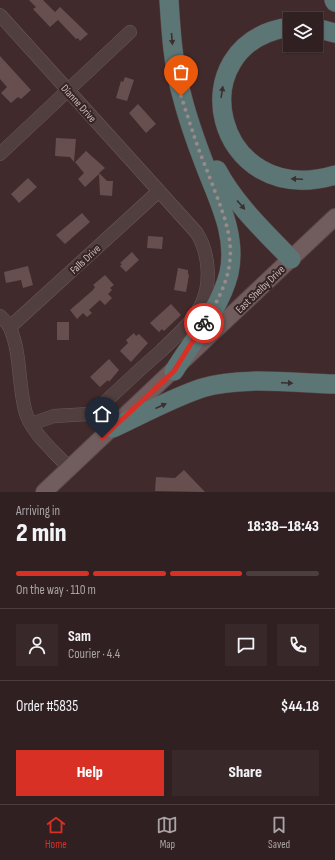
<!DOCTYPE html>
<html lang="en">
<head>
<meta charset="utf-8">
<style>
  body { margin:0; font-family:"Sofia Sans Condensed",sans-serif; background:#39282a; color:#f1f3f6; height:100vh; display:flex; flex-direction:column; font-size:15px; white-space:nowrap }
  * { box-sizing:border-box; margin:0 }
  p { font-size:13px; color:#a8a3a5 }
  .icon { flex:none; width:22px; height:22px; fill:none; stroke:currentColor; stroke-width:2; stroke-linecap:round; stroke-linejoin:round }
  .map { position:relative; height:492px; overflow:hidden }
  .details { display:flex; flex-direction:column; background:#312021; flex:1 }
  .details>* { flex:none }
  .buttons { position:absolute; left:283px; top:12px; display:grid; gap:8px }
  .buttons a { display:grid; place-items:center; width:40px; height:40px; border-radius:0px; background:#312021; box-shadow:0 1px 3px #0004,0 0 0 1px #4c3e3f; font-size:20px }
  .pin { position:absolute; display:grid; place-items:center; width:34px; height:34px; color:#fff; margin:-41px -17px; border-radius:50% 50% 50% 0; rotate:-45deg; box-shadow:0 0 4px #0007 }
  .pin .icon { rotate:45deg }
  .courier { position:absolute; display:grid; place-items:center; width:40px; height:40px; margin:-20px; border:3px solid #d93025; border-radius:50%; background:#fff; color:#222; box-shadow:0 1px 5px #0007 }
  .summary em { font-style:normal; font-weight:800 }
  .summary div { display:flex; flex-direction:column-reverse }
  .summary { display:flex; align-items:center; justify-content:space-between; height:68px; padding:0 16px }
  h1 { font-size:26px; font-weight:800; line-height:30px }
  .bar { display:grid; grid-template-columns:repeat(4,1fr); gap:6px 4px; align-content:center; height:48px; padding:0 16px }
  .bar i { height:5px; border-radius:3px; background:#4c3e3f }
  .bar .on { background:#d93025 }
  .bar p { grid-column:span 4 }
  .line { display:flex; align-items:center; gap:10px; padding:0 16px; border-top:1px solid #4c3e3f }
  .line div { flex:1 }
  .round { display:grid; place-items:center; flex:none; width:42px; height:42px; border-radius:0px; background:#39282a }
  .button { display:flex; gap:8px; margin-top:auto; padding:8px 16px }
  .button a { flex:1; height:46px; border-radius:0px; background:#d93025; color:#fff; font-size:16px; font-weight:800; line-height:46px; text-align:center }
  .button a+a { background:#39282a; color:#f1f3f6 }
  .tabs { display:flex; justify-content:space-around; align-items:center; height:56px; border-top:1px solid #4c3e3f; background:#312021; font-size:11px; color:#a8a3a5 }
  .tabs a { display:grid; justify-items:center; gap:2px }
  .tabs .on { color:#d93025 }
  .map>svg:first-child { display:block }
</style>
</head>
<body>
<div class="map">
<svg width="335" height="492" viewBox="0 0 335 492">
  <rect width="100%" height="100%" fill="#412a2c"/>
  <path fill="#674f50" d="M29,0H43L55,12L60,7L88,34L80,41L78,38L76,39L58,20L50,27L33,9L36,7Z
    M0,56L31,90L21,99L18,97L11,103L1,93L7,87L0,79Z
    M125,77L134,80L127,101L116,98L121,81L123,82Z
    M138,104L156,124L146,133L129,113Z
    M56,138L76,139L74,162L70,157L55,156Z
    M86,151L105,168L99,173L107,181H113L112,196L100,195L99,174L85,187L78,179L84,173L75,162Z
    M28,178L37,187L19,203L11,194Z
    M82,213L90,222L65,244L56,235Z
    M148,236L163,237L162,249L147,248Z
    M132,252L139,260L126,272L120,266L122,264L120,263Z
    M28,266L33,285L23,288L21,280L6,283L4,272Z
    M178,268L188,270V274L189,275L186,292L174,290Z
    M105,275L114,285L110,288L112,290L108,294L112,298L105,305L100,300L89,310L92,313L87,317L83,313L77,319L70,310L93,290L95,287L93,285Z
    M171,304L181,315L164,331L162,329L159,332L150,323Z
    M57,322H69V340H57Z
    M134,333L136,336L139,334L148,343L131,362L120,351L128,343L126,340Z
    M109,359L119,370L109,382L108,380L100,387L90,377Z
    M184,470L205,492L155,491L156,477L175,478Z"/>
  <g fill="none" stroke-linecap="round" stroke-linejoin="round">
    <defs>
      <path id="minor" d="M0,15L196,232C209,251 212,284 201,305C192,323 175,337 161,351C140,369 120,388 100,407L89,414L54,416L31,424
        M0,154L130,32
        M0,316C3,319 8,323 10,328C21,353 18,383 25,410C30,432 54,451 69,468
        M10,327L159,191"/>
      <path id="major" d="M44,492L335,217"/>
      <path id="highway" d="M169,0C171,32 173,65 182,96C188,120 197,145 206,168C219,202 237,236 229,273C220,309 193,340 174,371
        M334,0L335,2
        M290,27C177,43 213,211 335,175
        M316,28L335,33
        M217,170C235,204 264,231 291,259
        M113,428C141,415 172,398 202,388C241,376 294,383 335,384"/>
    </defs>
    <use href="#minor" stroke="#6b595a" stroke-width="14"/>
    <use href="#major" stroke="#5a4849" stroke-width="18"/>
    <use href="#highway" stroke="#584647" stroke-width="20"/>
    <use href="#minor" stroke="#513e3f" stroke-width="13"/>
    <use href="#major" stroke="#715d5e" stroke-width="16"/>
    <use href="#highway" stroke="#5c7675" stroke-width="19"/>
  </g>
  <defs><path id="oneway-solid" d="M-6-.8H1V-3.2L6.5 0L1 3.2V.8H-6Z"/></defs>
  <g fill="#3c2f30">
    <use href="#oneway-solid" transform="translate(172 39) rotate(85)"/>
    <use href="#oneway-solid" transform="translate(222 92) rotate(-81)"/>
    <use href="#oneway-solid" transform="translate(297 179) rotate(-178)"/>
    <use href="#oneway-solid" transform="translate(241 205) rotate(49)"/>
    <use href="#oneway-solid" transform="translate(287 383) rotate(2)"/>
    <use href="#oneway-solid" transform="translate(161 406) rotate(-24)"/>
  </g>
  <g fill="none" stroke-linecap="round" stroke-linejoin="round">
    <path stroke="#9b888a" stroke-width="4" stroke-dasharray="0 7.2" d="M181,96C189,120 196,144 206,168C231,234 246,258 204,323"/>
    <path stroke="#d93025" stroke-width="5" d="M102,438L174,371L204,323"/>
  </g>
  <g text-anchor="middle" stroke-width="4" stroke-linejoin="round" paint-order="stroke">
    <g font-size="11" fill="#cbbbbc" stroke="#362324">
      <text transform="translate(79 103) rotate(48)" y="4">Dianne Drive</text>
      <text transform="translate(85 259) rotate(-43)" y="4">Falls Drive</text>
      <text transform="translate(260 289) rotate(-44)" y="4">East Shelby Drive</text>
    </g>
  </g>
</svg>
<div class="buttons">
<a><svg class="icon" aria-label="layers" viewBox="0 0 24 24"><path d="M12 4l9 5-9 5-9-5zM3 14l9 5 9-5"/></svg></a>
</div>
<div class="pin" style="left:181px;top:96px;background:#ea580c"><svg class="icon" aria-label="bag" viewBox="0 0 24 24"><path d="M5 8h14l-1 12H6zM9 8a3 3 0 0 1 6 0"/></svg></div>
<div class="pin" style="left:102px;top:438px;background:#1f2937"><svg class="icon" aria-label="home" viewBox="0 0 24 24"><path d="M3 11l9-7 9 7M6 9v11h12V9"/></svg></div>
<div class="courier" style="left:204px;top:323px"><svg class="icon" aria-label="bike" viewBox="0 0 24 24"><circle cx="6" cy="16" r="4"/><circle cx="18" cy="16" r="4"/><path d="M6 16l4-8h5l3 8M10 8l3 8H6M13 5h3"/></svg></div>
</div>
<section class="details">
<div class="summary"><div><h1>2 min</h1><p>Arriving in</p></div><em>18:38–18:43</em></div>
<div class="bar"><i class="on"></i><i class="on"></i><i class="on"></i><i></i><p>On the way · 110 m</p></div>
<div class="line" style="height:72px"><a class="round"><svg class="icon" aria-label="person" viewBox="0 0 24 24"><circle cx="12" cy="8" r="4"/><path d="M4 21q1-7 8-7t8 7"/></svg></a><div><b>Sam</b><p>Courier · 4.4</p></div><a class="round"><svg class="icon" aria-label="chat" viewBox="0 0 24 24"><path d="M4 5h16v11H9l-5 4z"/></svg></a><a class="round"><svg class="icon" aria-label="phone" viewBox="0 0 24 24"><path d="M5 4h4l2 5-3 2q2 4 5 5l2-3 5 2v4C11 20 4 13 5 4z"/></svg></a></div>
<div class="line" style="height:52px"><div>Order #5835</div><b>$44.18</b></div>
<div class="button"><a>Help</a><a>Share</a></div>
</section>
<nav class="tabs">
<a class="on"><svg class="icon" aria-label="home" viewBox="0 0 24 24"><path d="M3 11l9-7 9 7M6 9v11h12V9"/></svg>Home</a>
<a><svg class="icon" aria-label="map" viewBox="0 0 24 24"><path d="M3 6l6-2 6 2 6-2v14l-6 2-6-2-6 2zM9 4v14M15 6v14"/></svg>Map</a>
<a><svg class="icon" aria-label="saved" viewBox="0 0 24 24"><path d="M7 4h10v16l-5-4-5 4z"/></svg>Saved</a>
</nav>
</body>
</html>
